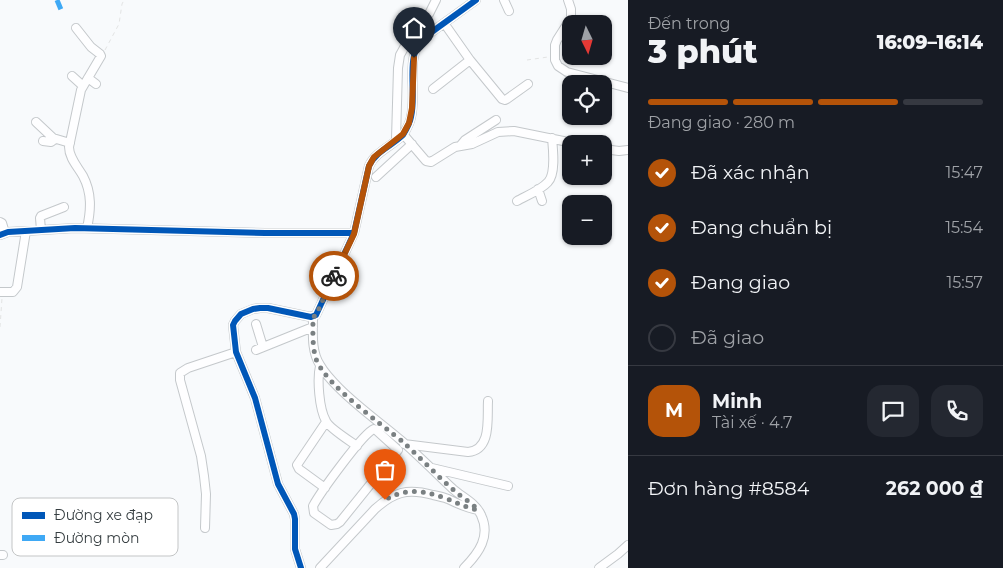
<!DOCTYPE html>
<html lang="vi">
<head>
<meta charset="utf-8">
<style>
  body { margin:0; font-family:Montserrat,sans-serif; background:#242831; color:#f1f3f6; height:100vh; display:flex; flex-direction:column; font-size:19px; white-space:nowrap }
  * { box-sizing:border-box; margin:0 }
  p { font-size:16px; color:#9ea1a6 }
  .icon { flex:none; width:28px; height:28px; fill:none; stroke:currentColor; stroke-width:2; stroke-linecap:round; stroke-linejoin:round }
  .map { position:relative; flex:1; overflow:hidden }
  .details { display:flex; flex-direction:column; background:#171b24; width:375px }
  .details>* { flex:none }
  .needle { width:32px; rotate:175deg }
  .buttons { position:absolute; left:562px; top:15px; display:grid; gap:10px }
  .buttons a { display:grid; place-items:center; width:50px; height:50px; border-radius:10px; background:#171b24; box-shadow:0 1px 4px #0004; font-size:25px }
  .pin { position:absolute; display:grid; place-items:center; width:42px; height:42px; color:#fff; margin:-51px -21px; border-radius:50% 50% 50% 0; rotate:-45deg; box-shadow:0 0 5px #0007 }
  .pin .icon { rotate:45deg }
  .courier { position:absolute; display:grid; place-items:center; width:50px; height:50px; margin:-25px; border:4px solid #b45309; border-radius:50%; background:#fff; color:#222; box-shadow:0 1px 6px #0007 }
  .overview em { font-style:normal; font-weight:800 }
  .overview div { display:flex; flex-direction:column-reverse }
  .overview { display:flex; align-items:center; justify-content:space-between; height:85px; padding:0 20px }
  h1 { font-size:32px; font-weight:800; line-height:38px }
  .bar { display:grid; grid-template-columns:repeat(4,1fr); gap:8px 5px; align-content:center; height:60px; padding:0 20px }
  .bar i { height:6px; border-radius:4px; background:#363941 }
  .bar .on { background:#b45309 }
  .bar p { grid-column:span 4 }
  .line { display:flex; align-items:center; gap:12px; padding:0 20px; border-top:1px solid #363941 }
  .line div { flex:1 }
  .round { display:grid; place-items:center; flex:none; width:52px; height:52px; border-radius:15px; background:#242831 }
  ol { padding:0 20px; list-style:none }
  li { display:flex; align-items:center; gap:15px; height:55px }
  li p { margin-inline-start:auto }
  li .icon { padding:5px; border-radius:50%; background:#b45309; color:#fff; stroke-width:4 }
  li:last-child { color:#9ea1a6 }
  li i { width:28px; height:28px; border:2px solid #363941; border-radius:50% }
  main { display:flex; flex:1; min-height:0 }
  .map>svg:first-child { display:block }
</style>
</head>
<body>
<main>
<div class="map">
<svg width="628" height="568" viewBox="0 0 628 568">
  <rect width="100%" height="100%" fill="#f8fafc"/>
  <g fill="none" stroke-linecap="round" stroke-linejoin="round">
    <defs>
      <path id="minor" d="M504,0L509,11
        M568,0L571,9V18L557,40L555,45V60L558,66L567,72L628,88
        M444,23L470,60L502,99L505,100L507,99L528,84
        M76,28L91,47L100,54L101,56L88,78L81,90L69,147C69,158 78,167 83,176C92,193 91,210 87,228
        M72,76L83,86
        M88,78L96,84
        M433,89L470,60
        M36,122L53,138L70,143
        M403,134L426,161L431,162L455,147L472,144L498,132L514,131L578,144
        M396,139L398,68L400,55L410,37L429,14L436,0
        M43,141L51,142L55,139
        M460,146L465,140L496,120
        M604,149L619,151L628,150
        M376,177L412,144
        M538,189L542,201
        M517,201C526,196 541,190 548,182C556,174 553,149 552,138
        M0,222L2,223L5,233
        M41,230L40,218L41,216L64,207
        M0,235L8,232L75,228L265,233H354
        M0,292H13L17,287L26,231
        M313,317C313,333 311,351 320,365C325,374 332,381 339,388C359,408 382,424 403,442C420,457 437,474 453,489C462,497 476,503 481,515C491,536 479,553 464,568
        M256,324L263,347
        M256,350L313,327
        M320,366C317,379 319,409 326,421C329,428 350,441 357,446
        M374,429L376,430L398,450L340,522L337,524L331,525L314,513L313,506C320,493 363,433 374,429Z
        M404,444L468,452C492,450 487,418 488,401
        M432,468L508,486
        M325,488L299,469L297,465L326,422
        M205,528L206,494L204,476L201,456L180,380V373L188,368L236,352
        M0,555H3
        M301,568L295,549V519L294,514L278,484L255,398L236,352L233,325L235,321L241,314L253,309L260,308H268L311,317L316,315L354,233L369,166C376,151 392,146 403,135C406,130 410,123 411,117C417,93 405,58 422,39L476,0
        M320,568L375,509C394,492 407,488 433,495C438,496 443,497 448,499C458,504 467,508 478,510
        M599,568L618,554L628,545"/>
    </defs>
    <use href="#minor" stroke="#c4c8cb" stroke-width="10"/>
    <path stroke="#e3e4e4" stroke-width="1" stroke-dasharray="4 4" stroke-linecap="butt" d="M567,34L571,39
      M105,50L119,24L122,4L124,0
      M527,60L548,57
      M0,327L2,298"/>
    <use href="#minor" stroke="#fefeff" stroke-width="8"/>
    <path stroke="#3fa9f5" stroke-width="5" stroke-dasharray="10 5" stroke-linecap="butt" d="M57,0L62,12"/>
    <defs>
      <path id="cycleway" d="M0,235L8,232L75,228L265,233H354
        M301,568L295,549V519L294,514L278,484L255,398L236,352L233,325L235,321L241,314L253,309L260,308H268L311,317L316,315L354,233L369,166C376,151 392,146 403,135C406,130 410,123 411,117C417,93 405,58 422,39L476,0"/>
    </defs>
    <use href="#cycleway" stroke="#fff" stroke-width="9"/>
    <use href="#cycleway" stroke="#0057b8" stroke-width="6"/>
  </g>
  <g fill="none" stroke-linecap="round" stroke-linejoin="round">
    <path stroke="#7a8082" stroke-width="5" stroke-dasharray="0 9" d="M334,276L316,315L313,317C313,330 312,346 316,359C327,387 381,423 404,443C422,459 439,478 457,493C464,499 472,503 478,510C466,508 456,502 445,498C422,490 406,488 385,500"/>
    <path stroke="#b45309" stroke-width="6" d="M334,276L354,234L369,166L374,157L403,134L409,123L412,108L414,58"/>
  </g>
  <rect x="12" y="498" width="166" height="58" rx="8" fill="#fff" stroke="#c3c5c6" stroke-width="1"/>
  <rect x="22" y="512" width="23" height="7" fill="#0057b8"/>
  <rect x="22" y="535" width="23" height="6" fill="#3fa9f5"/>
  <g font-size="14" fill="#363e41">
    <text x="54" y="520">Đường xe đạp</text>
    <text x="54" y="543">Đường mòn</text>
  </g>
</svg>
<div class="buttons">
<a><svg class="needle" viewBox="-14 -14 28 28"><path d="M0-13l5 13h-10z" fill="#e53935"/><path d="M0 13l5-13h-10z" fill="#9ea1a6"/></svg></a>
<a><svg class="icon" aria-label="locate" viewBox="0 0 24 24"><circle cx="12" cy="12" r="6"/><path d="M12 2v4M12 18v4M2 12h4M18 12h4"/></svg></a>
<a>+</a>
<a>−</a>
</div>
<div class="pin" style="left:385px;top:500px;background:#ea580c"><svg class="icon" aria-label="bag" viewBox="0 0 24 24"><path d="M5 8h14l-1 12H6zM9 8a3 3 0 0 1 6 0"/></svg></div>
<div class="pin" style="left:414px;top:58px;background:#1f2937"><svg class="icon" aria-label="home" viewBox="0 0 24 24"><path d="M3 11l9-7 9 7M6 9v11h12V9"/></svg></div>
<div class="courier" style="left:334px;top:276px"><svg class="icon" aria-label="bike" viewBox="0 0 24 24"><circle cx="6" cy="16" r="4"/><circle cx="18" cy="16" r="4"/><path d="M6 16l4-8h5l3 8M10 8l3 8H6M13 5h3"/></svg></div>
</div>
<section class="details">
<div class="overview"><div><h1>3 phút</h1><p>Đến trong</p></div><em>16:09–16:14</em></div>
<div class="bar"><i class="on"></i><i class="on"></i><i class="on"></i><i></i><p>Đang giao · 280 m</p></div>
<ol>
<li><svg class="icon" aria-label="check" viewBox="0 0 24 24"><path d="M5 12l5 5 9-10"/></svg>Đã xác nhận<p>15:47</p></li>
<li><svg class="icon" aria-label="check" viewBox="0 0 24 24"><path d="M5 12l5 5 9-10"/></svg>Đang chuẩn bị<p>15:54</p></li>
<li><svg class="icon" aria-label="check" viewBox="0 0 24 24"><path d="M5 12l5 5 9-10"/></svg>Đang giao<p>15:57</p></li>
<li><i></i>Đã giao</li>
</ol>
<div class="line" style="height:90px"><b class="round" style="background:#b45309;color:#fff">M</b><div><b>Minh</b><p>Tài xế · 4.7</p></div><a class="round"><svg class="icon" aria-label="chat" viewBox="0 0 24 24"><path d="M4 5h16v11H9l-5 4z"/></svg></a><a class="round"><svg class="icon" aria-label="phone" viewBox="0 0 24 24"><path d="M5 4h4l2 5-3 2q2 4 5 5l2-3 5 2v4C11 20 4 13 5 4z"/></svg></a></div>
<div class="line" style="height:65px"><div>Đơn hàng #8584</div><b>262 000 ₫</b></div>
</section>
</main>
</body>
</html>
